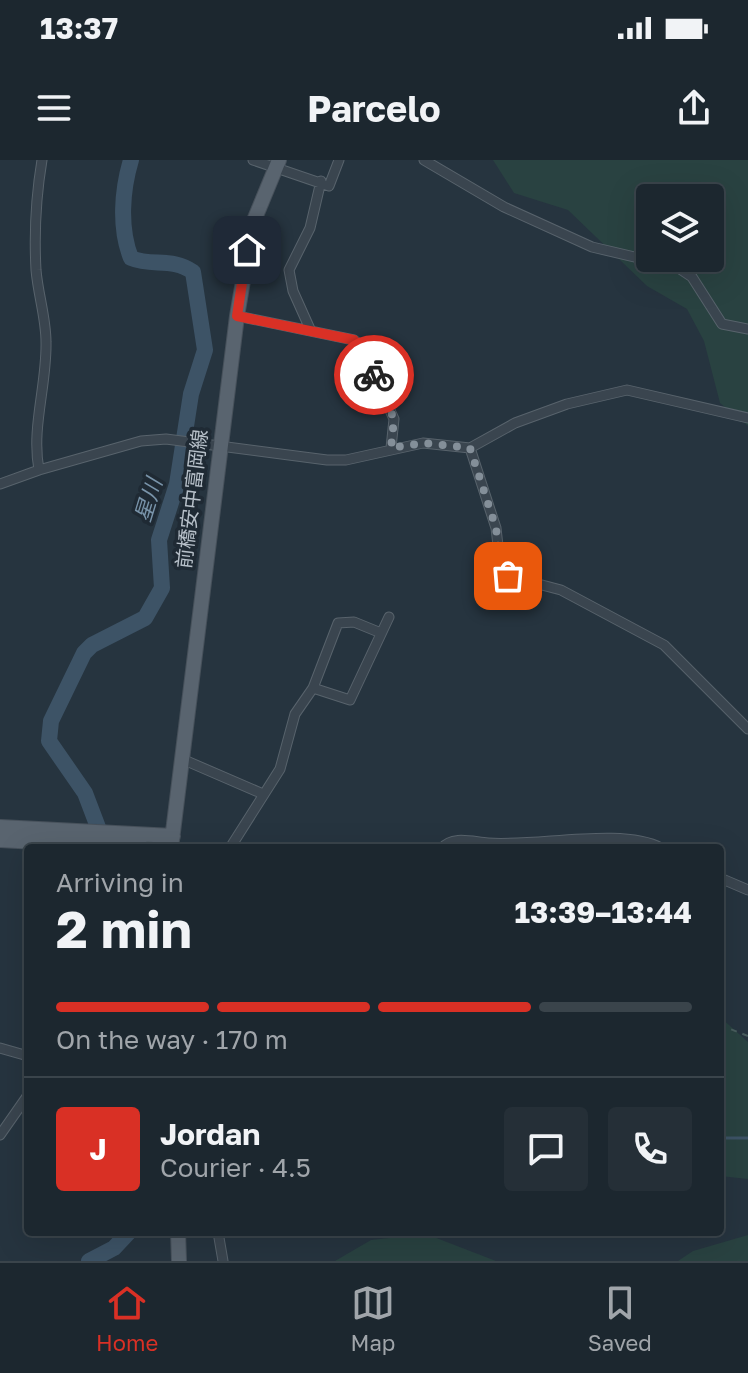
<!DOCTYPE html>
<html lang="en">
<head>
<meta charset="utf-8">
<style>
  body { margin:0; font-family:"Golos Text","Noto Sans JP",sans-serif; background:#252f37; color:#f1f3f6; height:100vh; display:flex; flex-direction:column; font-size:30px; white-space:nowrap }
  * { box-sizing:border-box; margin:0 }
  p { font-size:26px; color:#a0a5aa }
  .icon { flex:none; width:44px; height:44px; fill:none; stroke:currentColor; stroke-width:2; stroke-linecap:round; stroke-linejoin:round }
  .map { position:relative; flex:1; overflow:hidden }
  .drawer { position:absolute; left:24px; top:684px; width:700px; height:392px; display:flex; flex-direction:column; background:#1c272f; border-radius:8px; box-shadow:0 8px 32px #0002,0 0 0 2px #3a444b }
  .drawer>* { flex:none }
  .fabs { position:absolute; left:636px; top:24px; display:grid; gap:16px }
  .fabs a { display:grid; place-items:center; width:88px; height:88px; border-radius:8px; background:#1c272f; box-shadow:0 8px 32px #0002,0 0 0 2px #3a444b; font-size:40px }
  .pin { position:absolute; display:grid; place-items:center; width:68px; height:68px; color:#fff; margin:-34px; border-radius:16px; box-shadow:0 4px 12px #0006 }
  .courier { position:absolute; display:grid; place-items:center; width:80px; height:80px; margin:-40px; border:6px solid #d93025; border-radius:50%; background:#fff; color:#222; box-shadow:0 2px 10px #0007 }
  .summary em { font-style:normal; font-weight:700 }
  .summary div { display:flex; flex-direction:column-reverse }
  .summary { display:flex; align-items:center; justify-content:space-between; height:136px; padding:0 32px }
  h1 { font-size:52px; font-weight:700; line-height:60px }
  .bar { display:grid; grid-template-columns:repeat(4,1fr); gap:12px 8px; align-content:center; height:96px; padding:0 32px }
  .bar i { height:10px; border-radius:6px; background:#3a444b }
  .bar .current { background:#d93025 }
  .bar p { grid-column:span 4 }
  .line { display:flex; align-items:center; gap:20px; padding:0 32px; border-top:2px solid #3a444b }
  .line div { flex:1 }
  .round { display:grid; place-items:center; flex:none; width:84px; height:84px; border-radius:8px; background:#252f37 }
  .status { display:flex; justify-content:space-between; align-items:center; height:56px; padding:0 40px; background:#1c272f; direction:ltr }
  .status svg { height:22px; fill:currentColor }
  header { display:flex; justify-content:space-between; align-items:center; height:104px; padding:0 32px; background:#1c272f; font-size:36px; font-weight:700 }
  .menu { display:flex; justify-content:space-around; align-items:center; height:112px; border-top:2px solid #3a444b; background:#1c272f; font-size:22px; color:#a0a5aa }
  .menu a { display:grid; justify-items:center; gap:4px }
  .menu .current { color:#d93025 }
  .map>svg:first-child { display:block }
</style>
</head>
<body>
<div class="status"><b>13:37</b><svg viewBox="0 0 49 12"><path d="M0 12V9h3v3zM5 12V6h3v6zM10 12V3h3v9zM15 12V0h3v12zM26 1h20v11H26zM47 4h2v5h-2z"/></svg></div>
<header><svg class="icon" aria-label="menu" viewBox="0 0 24 24"><path d="M4 6h16M4 12h16M4 18h16"/></svg>Parcelo<svg class="icon" aria-label="share" viewBox="0 0 24 24"><path d="M12 15V3M7 8l5-5 5 5M5 13v7h14v-7"/></svg></header>
<div class="map">
<svg width="748" height="1101" viewBox="0 0 748 1101">
  <rect width="100%" height="100%" fill="#26343f"/>
  <path fill="#294241" fill-rule="evenodd" d="M493,0H748V266L720,243L704,181L687,149L647,126L568,50L514,33ZM650,38H710V98H650Z
    M720,857L748,882V1019L720,1016Z
    M426,1074L496,1101H335L371,1080Z
    M748,1075V1101H678L693,1091Z"/>
  <g fill="none" stroke-linecap="round" stroke-linejoin="round">
    <path stroke="#3d5366" stroke-width="3" d="M720,978H748"/>
    <path stroke="#3d5366" stroke-width="16" d="M104,683L85,633L49,581L51,561L84,493L92,485L145,458L162,428L159,380L177,324L191,234L205,190L193,112C172,97 152,107 131,98C119,68 122,30 131,0
      M89,1101L114,1088L129,1072"/>
    <defs>
      <path id="minor" d="M253,0L329,26L339,0
        M424,0L504,47L592,87L677,107L692,117L722,164L748,169
        M237,156L354,180L360,185L394,259L391,288
        M310,169L293,131L289,110L310,68L321,21
        M470,288L496,368L500,403L508,416L561,430L664,485L748,569
        M39,310L141,281L166,279L327,300H346L423,283L470,288L515,263L567,244L627,230L748,258
        M0,324L39,310C31,268 47,225 46,182C46,158 38,134 36,110C34,73 36,36 42,0
        M313,528L350,540L389,457
        M182,599L263,634
        M230,688L280,609L295,554L313,528L338,463L354,462L381,473
        M442,688C453,675 473,682 488,683C536,687 622,667 661,688
        M720,718L748,730
        M0,888L28,896
        M0,975L28,935
        M218,1072L223,1101"/>
      <path id="primary" d="M0,667L173,676
        M0,680L143,688
        M171,688L237,156L253,63L279,0
        M178,1072L179,1101"/>
    </defs>
    <use href="#minor" stroke="#58636c" stroke-width="11"/>
    <use href="#primary" stroke="#47515b" stroke-width="16"/>
    <path stroke="#495e5e" stroke-width="2" stroke-dasharray="6 6" stroke-linecap="butt" d="M720,865L748,876"/>
    <use href="#minor" stroke="#3a454f" stroke-width="9"/>
    <use href="#primary" stroke="#59646f" stroke-width="14"/>
  </g>
  <g fill="none" stroke-linecap="round" stroke-linejoin="round">
    <path stroke="#848f99" stroke-width="8" stroke-dasharray="0 14.4" d="M374,215L394,259L391,288L423,283L470,288L496,368L500,403L508,416"/>
    <path stroke="#d93025" stroke-width="10" d="M247,90L237,156L354,180L374,215"/>
  </g>
  <g text-anchor="middle" stroke-width="7" stroke-linejoin="round" paint-order="stroke">
    <g font-size="20" fill="#b7c0c9" stroke="#1f2a34">
      <text transform="translate(192 339) rotate(-83)" y="7">前橋安中富岡線</text>
    </g>
    <g font-size="22" font-style="italic" fill="#7994aa" stroke="#1f2a34">
      <text transform="translate(148 340) rotate(-73)" y="8">星川</text>
    </g>
  </g>
</svg>
<div class="fabs">
<a><svg class="icon" aria-label="layers" viewBox="0 0 24 24"><path d="M12 4l9 5-9 5-9-5zM3 14l9 5 9-5"/></svg></a>
</div>
<div class="pin" style="left:508px;top:416px;background:#ea580c"><svg class="icon" aria-label="bag" viewBox="0 0 24 24"><path d="M5 8h14l-1 12H6zM9 8a3 3 0 0 1 6 0"/></svg></div>
<div class="pin" style="left:247px;top:90px;background:#1f2937"><svg class="icon" aria-label="home" viewBox="0 0 24 24"><path d="M3 11l9-7 9 7M6 9v11h12V9"/></svg></div>
<div class="courier" style="left:374px;top:215px"><svg class="icon" aria-label="bike" viewBox="0 0 24 24"><circle cx="6" cy="16" r="4"/><circle cx="18" cy="16" r="4"/><path d="M6 16l4-8h5l3 8M10 8l3 8H6M13 5h3"/></svg></div>
<section class="drawer">
<div class="summary"><div><h1>2 min</h1><p>Arriving in</p></div><em>13:39–13:44</em></div>
<div class="bar"><i class="current"></i><i class="current"></i><i class="current"></i><i></i><p>On the way · 170 m</p></div>
<div class="line" style="height:144px"><b class="round" style="background:#d93025;color:#fff">J</b><div><b>Jordan</b><p>Courier · 4.5</p></div><a class="round"><svg class="icon" aria-label="chat" viewBox="0 0 24 24"><path d="M4 5h16v11H9l-5 4z"/></svg></a><a class="round"><svg class="icon" aria-label="phone" viewBox="0 0 24 24"><path d="M5 4h4l2 5-3 2q2 4 5 5l2-3 5 2v4C11 20 4 13 5 4z"/></svg></a></div>
</section>
</div>
<nav class="menu">
<a class="current"><svg class="icon" aria-label="home" viewBox="0 0 24 24"><path d="M3 11l9-7 9 7M6 9v11h12V9"/></svg>Home</a>
<a><svg class="icon" aria-label="map" viewBox="0 0 24 24"><path d="M3 6l6-2 6 2 6-2v14l-6 2-6-2-6 2zM9 4v14M15 6v14"/></svg>Map</a>
<a><svg class="icon" aria-label="saved" viewBox="0 0 24 24"><path d="M7 4h10v16l-5-4-5 4z"/></svg>Saved</a>
</nav>
</body>
</html>
